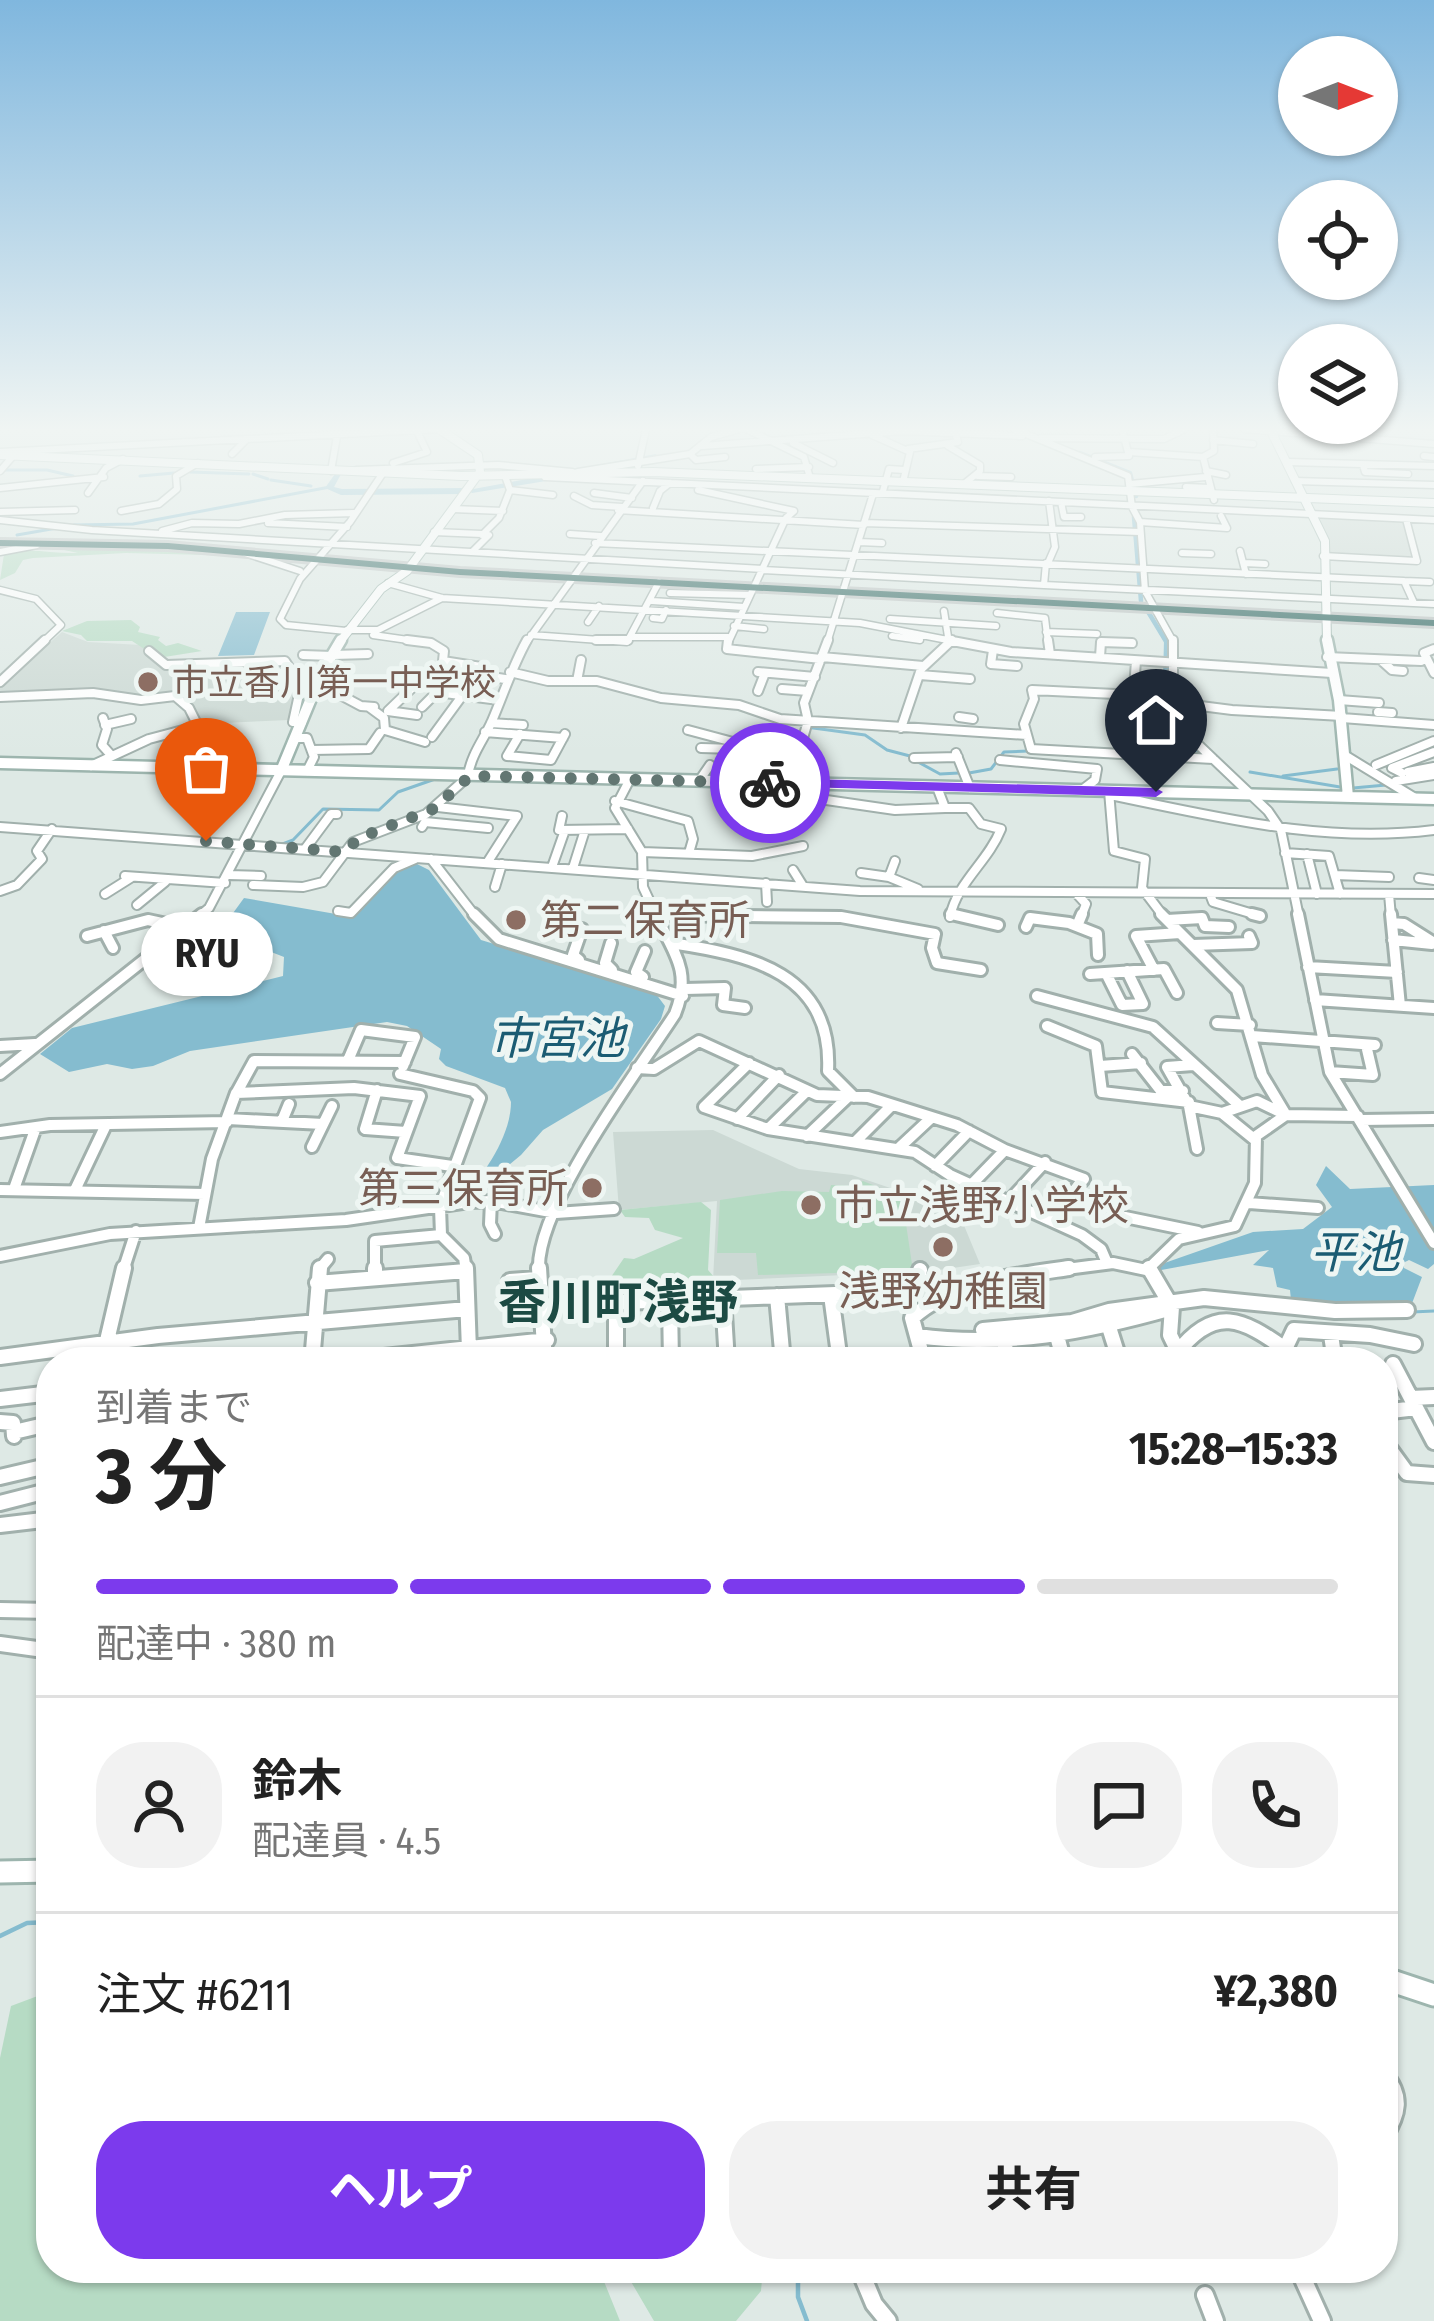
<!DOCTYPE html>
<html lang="ja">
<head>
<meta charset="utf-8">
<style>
  body { margin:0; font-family:"Fira Sans Condensed","Noto Sans JP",sans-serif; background:#f2f2f2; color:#222; height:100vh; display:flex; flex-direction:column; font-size:45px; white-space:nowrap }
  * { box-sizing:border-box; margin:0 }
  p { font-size:39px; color:#767676 }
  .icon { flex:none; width:66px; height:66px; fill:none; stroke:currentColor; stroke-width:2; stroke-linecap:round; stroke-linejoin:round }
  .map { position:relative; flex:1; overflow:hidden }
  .sheet { position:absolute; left:36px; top:1347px; width:1362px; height:936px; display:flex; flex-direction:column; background:#fff; border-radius:48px; box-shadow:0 3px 9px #0004 }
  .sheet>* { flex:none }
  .needle { width:78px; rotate:90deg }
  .tools { position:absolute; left:1278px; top:36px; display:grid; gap:24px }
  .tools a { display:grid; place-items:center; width:120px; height:120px; border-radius:50%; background:#fff; box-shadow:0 3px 9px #0004; font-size:60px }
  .pin { position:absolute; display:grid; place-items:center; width:102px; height:102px; color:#fff; margin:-123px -51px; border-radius:50% 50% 50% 0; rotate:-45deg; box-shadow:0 0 12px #0007 }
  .pin .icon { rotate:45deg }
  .courier { position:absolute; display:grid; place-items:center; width:120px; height:120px; margin:-60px; border:9px solid #7c3aed; border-radius:50%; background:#fff; color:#222; box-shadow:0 3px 15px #0007 }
  .bubble { position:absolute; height:84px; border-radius:42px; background:#fff; box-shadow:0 3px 9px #0004; font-size:39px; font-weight:700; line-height:84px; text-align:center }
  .overview em { font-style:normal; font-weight:700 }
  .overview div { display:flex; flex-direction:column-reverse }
  .overview { display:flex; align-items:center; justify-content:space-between; height:204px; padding:0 60px }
  h1 { font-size:78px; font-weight:700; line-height:90px }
  .bar { display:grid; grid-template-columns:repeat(4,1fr); gap:18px 12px; align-content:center; height:144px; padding:0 60px }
  .bar i { height:15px; border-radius:9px; background:#e0e0e0 }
  .bar .selected { background:#7c3aed }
  .bar p { grid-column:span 4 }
  .line { display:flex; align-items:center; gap:30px; padding:0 60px; border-top:3px solid #e0e0e0 }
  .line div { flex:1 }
  .round { display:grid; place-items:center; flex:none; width:126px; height:126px; border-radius:48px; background:#f2f2f2 }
  .cta { display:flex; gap:24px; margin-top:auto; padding:24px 60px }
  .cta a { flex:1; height:138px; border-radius:48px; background:#7c3aed; color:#fff; font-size:48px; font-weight:700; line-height:138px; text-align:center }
  .cta a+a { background:#f2f2f2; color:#222 }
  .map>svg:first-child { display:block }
</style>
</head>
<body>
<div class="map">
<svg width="1434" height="2321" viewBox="0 0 1434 2321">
  <rect width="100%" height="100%" fill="#dee9e5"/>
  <path fill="#ccd9d4" d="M1315,515L1404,521L1415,561L1330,556Z
    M62,632L88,642L141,645L159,666L282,662L298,686L289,720L198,724L189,704L176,695L145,698L93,692L0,695V686Z
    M713,1130L799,1169L852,1175L958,1211L980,1264L932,1271L713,1281L717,1201L619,1210L613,1132Z"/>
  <path fill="#b6dbc4" d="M87,544L245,556L126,553L33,558L23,560L15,573L0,580L4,554C29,547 51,554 78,553L55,548Z
    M131,620L140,627L138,632L160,637L158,640L166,646L178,643L202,651L158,658L132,641H87L81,635L62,631L87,621Z
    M863,1181L902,1197L913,1271L758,1275L756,1253H717L720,1200L782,1191L829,1192L831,1185L852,1186Z
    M701,1202L711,1210L708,1270L721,1285L719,1295L619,1298L608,1294L609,1280L624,1258L634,1259L683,1238L655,1230L649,1218L625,1217L620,1210Z
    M51,1991V2268H587L603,2279L620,2321H0V2058L11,2006Z
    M623,2268H763L761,2291L736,2321H654Z"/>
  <path fill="#85bccf" d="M236,612H270L254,655L218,656Z
    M417,864L429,870L481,940L635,986L656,994L665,1006L661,1019L612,1089L543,1130L521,1155L468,1199L463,1196C485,1174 511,1135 511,1102L505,1088L446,1066L439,1059L441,1049L407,1026L387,1022L190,1051L153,1066L132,1069L107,1064L69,1072L40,1054L72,1028L283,976L284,957L261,948L241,929L220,931L244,898L353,917L396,872Z
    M1326,1166L1350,1189L1434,1185V1264L1428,1269L1409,1260L1403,1263L1404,1268L1422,1277L1411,1306L1291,1300L1290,1290L1277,1287L1273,1268L1253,1265L1269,1250L1156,1271V1266L1253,1232L1303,1229L1332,1207L1316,1185Z"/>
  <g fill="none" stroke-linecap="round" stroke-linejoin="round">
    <path stroke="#85bccf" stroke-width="3" d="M6,470H47L73,476
      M190,472L249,474
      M253,474L268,479
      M140,476L174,473
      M271,480L311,486
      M74,525L133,524L330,487
      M17,535L57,528
      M803,695L804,720
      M806,727L865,735L887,750L910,756
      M1393,754L1418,744
      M918,762L940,774L959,773
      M1250,772L1340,787
      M969,773L991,769L1004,752L1028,751
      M1283,776L1337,769
      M1353,788L1386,785
      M280,845L293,840L323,809L379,810L398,792L438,778
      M1412,1312L1434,1311"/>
    <path stroke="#85bccf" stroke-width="4.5" d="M0,1936L27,1923L51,1922
      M798,2268V2297L807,2321"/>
    <path stroke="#85bccf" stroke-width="4.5" d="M1080,453L1130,473L1136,496
      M1134,517L1141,601
      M1147,610L1167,643"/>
    <path stroke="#85bccf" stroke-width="6" d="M1167,640L1166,678L1177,730L1205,756"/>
    <path fill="#85bccf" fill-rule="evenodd" d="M656,454L659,459L574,473L570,470Z
      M337,471L341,474L334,487L342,489L463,488L467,491L463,494L341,495L325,488Z
      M549,475L552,476V480L472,493L468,490Z"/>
    <defs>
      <path id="street-far4" d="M746,429L804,457L810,478
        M1014,429L1128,476L1132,507L1140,522L1145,591L1174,643
        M1213,429L1214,451L1203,457L1214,500
        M1244,429L1434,444
        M872,435L910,452L903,482
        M1041,438L1164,439L1185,429
        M1213,440L1253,444
        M793,443L833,463
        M702,446L903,431L1022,436
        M948,446L980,465V471L964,484
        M908,449L958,442L955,433
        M0,452L439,429
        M1129,452L1203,457
        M232,454L246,440
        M690,454L696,460L725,457
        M1424,456L1434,457
        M1095,457L1129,456L1122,429
        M1288,462L1434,466
        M393,463L427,452L417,431
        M1363,465L1365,472L1408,474
        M638,466L646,429
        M756,469L809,467
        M356,470L498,465L572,472
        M0,471L13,456
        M331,471L337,436
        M1206,471L1226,475
        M578,472L690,454L711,437L740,429
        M978,476L1011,477
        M545,477L1434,520
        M1295,481L1434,485
        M1130,484L1205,477
        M1186,487L1210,488
        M0,488L104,477
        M510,490L553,495
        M698,490L794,511L786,518L728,643
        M883,491L889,469L904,470
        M88,493L106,468L123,459
        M594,493L632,498
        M574,496L592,505L622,507
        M1061,502L1064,517H1081
        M653,508L660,491L670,483
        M453,509L503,511
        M618,510L864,525
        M121,511L159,504L177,489L176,476L198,463
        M0,512L75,510
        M0,520L92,530L763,569
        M1140,522L1227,528L1221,516
        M268,523L347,527
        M864,523L1140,532
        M162,531L192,523L239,524L285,515L354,513
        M434,532L482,534
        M570,534L600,536
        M859,542L882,543
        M595,543L1404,581
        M1240,551L1246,574
        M0,552L37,545
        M472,552L489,535H482L499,518L510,490L505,476
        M245,553L300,571
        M1182,553L1211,554
        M1323,556L1417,561L1406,519
        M1046,563L1044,585L1434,604
        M1048,563L1055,547L1049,501
        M1244,563L1265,564
        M763,570L1044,585
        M388,583L442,598L860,623L963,643
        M0,590L36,599L61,625L42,643
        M670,593L749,595
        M652,601L744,607
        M1414,603L1404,581L1430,582
        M944,611L949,643
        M997,613L1045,618L1048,643
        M653,618L662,619L666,610
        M890,619L996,626
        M588,622L599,606
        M734,626L764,629
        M347,630H378L442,598
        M346,631L286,625L280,619L300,579L350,522L383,473
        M1046,632L1097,634
        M373,635L429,643
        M531,635L627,642L659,582
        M892,636L920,640
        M632,637H728
        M526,643L643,481
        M827,643L873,494
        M1101,643H1123"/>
      <path id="street-far3" d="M407,640L431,643L444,651L443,661L481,667L472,674L505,679
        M596,640H628
        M728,640L727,649L821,659
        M947,640L1011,652L1332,673
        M1048,640L1050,654
        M1173,640V681L1186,733L1268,811L1281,830L1299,917
        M1434,649L1424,653L1434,673
        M993,650L991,664L1017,666
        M149,651L166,665L285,661L301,685L293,722H302
        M303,655L332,656
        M333,655L368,654
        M822,657L923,666
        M1100,657L1101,642L1132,643
        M1327,657L1421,661
        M1136,661L1134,688L1145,752
        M1382,661L1392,670L1403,671
        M510,672L548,681H597L661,698L739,705L780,719L1027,735
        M758,672L815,677
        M920,675L970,679
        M577,681L581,660
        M0,682L45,640
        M318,683L361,706L374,707
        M782,689L808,691
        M758,691L765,673
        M1136,695L1032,690L1034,699L1024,724L1031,749L1213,759
        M0,697L93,693L141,700L175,696L189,708L198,726L149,739L91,766
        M1138,698L1232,710L1342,716
        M1339,700L1379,703
        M369,707L384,718L385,730L425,742
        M422,707L437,692L499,700
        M1378,712L1392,713
        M417,715L388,711L415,685L475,678
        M959,717L973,719
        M103,718L107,729L102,745L110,754
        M1342,718L1434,725
        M491,723L523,725
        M105,725L131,719
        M901,728L921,669L952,640
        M688,730L733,742L740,768L735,782
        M485,732L563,738
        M520,734L507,756L551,760L565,734
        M432,737L462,696
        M296,738H307L314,757L307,771
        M701,748L735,749
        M735,748L799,747
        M312,750L369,749L380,733
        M956,753L970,788
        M1346,756L1415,798
        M914,758L958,757
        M1000,760L1097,769L1095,780L1082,790
        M1376,765L1434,741
        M1408,772L1434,767
        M1402,773L1392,768L1434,752
        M468,775C472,753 483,741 492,721C504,693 512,667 527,640
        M630,779L615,808L642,852L643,887L657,917
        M699,781L710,765
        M1396,781L1434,775
        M744,782L758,790L895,810L945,808L937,787
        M790,783L808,721L804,703L828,640
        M1109,791L1114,851L1145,859L1142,888L1164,917
        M1110,795C1219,817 1322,844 1434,830
        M615,801L688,821L693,839L689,853
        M438,807L517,816L487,863
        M945,808H969L981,824L1001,829C988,862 957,882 950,917
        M562,816L559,830L628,829
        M0,827L860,891L1434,894
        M422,827L425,822L488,828
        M305,849L331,814H337
        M642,852L752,856L803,846
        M1285,853L1329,856L1340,894
        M1307,854L1317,894
        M431,859L476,917
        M552,867L565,830
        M573,868L585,830
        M793,870L803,886
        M861,873L889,877L918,889
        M229,875L261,876
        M1335,875L1389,877
        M125,876L225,883
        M889,877L895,861
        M1419,878L1434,880
        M766,883L767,902
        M253,885L303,887L323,882L353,842L426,814L470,775
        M495,887L502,864
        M0,891L17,885L42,859L37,851L52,829
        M1076,893L1086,904L1081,917
        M105,894L132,877
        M1210,894L1213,902L1260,916
        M1389,894L1391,917
        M137,905L165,882
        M338,911L351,913L394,868L415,859
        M655,915L815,917
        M198,917L209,908L281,771"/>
      <path id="street-far2" d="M474,914L499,939L683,996
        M951,914L998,925
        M1161,914L1237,990L1262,1075L1286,1115
        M1252,914L1260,916
        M1298,914L1330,1072L1434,1243
        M1391,914L1400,1006
        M655,915L841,917L935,934L932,948L937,963L981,970
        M1167,920L1202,918L1205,926L1229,927
        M1392,923L1404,924L1434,943
        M1077,926L1082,914
        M1026,927L1030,918L1069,923L1097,934L1098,955
        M104,931L113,948
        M87,936L148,920L185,928
        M1393,940L1432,944
        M611,943L605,963L612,970
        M671,943C751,955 833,973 828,1071L854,1097
        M1193,945L1252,943L1249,936
        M579,960L573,955L582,929
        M1308,967L1397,972
        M1154,970L1136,936L1180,933
        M1106,973L1122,1005L1143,1004L1127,971
        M1090,974L1164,969L1177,993
        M643,977L636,972L645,951
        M685,989L725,988L723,1005L745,1008
        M1037,996L1153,1027L1240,1106
        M1315,1000L1434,1008
        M1217,1023L1250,1025
        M1047,1026L1096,1046L1102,1092L1189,1102
        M1252,1036L1375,1045
        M0,1046L35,1044
        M1132,1054L1161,1091H1183
        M349,1058L361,1030L415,1037L403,1066
        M749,1063L704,1107L768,1129L915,1152L950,1175L1082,1235L1101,1249L1107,1263
        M1193,1065L1167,1067L1189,1106L1197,1149
        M1100,1066L1141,1063
        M637,1068L654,1069L699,1041L817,1095L868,1097L957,1125L1005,1150L1084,1179L1049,1220
        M1330,1072L1373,1075L1366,1045
        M0,1074L202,914
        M400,1074L473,1091L480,1098L440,1207L441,1235L464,1258L466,1271
        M377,1090L365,1129L406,1132
        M237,1092L254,1061L405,1062
        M1189,1106L1222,1113L1257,1101L1286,1115
        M1222,1113L1254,1139
        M228,1119L323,1124
        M737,1119L779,1075
        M1361,1120L1434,1119
        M282,1121L289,1104
        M768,1129L807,1091
        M0,1132L50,1125L227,1122
        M807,1136L848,1097
        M856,1141L891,1106
        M312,1147L332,1106
        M900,1147L930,1119
        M935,1166L969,1131
        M971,1185L1005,1150
        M14,1189L36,1127
        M0,1190L205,1194
        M75,1190L105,1127
        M491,1201L490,1224L495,1234
        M1008,1202L1045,1162
        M1249,1203L1318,1208
        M1125,1217L1198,1232
        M199,1228L212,1159L236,1093L354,1088L420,1096L397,1158L452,1166
        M0,1256L110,1234L346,1220L469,1202L491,1201L556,1213L614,1209
        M1149,1268L1179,1239L1235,1226L1255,1183L1256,1136L1286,1115L1358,1116
        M123,1271L136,1231
        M318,1271L328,1259
        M375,1271V1241L441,1235
        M539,1271C535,1207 638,1071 675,1014C692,971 674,953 655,914
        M1051,1271L1113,1263L1151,1271"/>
      <path id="street-far1" d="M375,1268V1278
        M466,1268L469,1350
        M539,1268L545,1362
        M1149,1268L1172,1307L1170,1335L1183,1362
        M510,1281L537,1279
        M317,1283L466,1271
        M831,1295L840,1362
        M777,1296L783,1362
        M723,1297L727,1362
        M670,1303L671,1362
        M1108,1324L1120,1362
        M983,1330L1072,1322L1109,1311L1204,1298L1335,1311L1407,1310
        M1331,1335L1335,1362
        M917,1336C1005,1348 1087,1332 1172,1308
        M1057,1336L1064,1362
        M1004,1342L1009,1362
        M1177,1353C1215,1304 1243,1319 1285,1349
        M0,1357L158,1336L467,1309
        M102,1362L124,1268
        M312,1362L320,1268
        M336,1362L547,1340
        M616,1362V1305L622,1302L862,1293L917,1281L920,1270
        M924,1362L912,1318C950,1282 1020,1275 1069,1268
        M1289,1362L1285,1349L1294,1330L1370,1335L1414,1344
        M1393,1364L1434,1442
        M1411,1398L1434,1397
        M0,1399L51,1393
        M1383,1412L1416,1408
        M0,1422L13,1423L14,1436
        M14,1432L44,1425
        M1383,1440L1407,1473L1434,1475
        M0,1477L51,1465
        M0,1503L51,1490
        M0,1525L51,1519
        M0,1610L51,1611
        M0,1644L51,1651"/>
      <path id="street" d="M1383,1901L1386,1979
        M1383,2074C1402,2096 1398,2114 1383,2137
        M859,2268L874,2304L888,2321
        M1298,2268L1322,2321
        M1205,2295L1215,2321"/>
      <path id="secondary-far2" d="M1270,429L1325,541L1327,643
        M0,455L461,476L653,472L1434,503
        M339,643L381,589L407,571L480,472L478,455L439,429"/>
      <path id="secondary-far1" d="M1327,640L1339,700L1348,797
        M0,763L1434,799
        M281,771L322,672L341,640"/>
      <path id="secondary" d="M0,1872L51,1871
        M1383,1978L1434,1995"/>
      <path id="highway" d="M0,540L168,543L460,569L1434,620V626L460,575L168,549L0,546Z"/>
    </defs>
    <use href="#street-far4" stroke="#a1b0ac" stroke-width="9"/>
    <use href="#street-far3" stroke="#a1b0ac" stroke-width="12"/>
    <use href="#street-far2" stroke="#a1b0ac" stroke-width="16"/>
    <use href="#street-far1" stroke="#a1b0ac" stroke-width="20"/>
    <use href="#street" stroke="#a1b0ac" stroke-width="22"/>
    <use href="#secondary-far2" stroke="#9db5ae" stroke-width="10"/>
    <use href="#secondary-far1" stroke="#9db5ae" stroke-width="15"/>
    <use href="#secondary" stroke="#9db5ae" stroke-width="27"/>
    <use href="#highway" stroke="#bcc3c2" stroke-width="6"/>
    <use href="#street-far4" stroke="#fff" stroke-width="6"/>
    <use href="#street-far3" stroke="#fff" stroke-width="8"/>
    <use href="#street-far2" stroke="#fff" stroke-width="10"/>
    <use href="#street-far1" stroke="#fff" stroke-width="14"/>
    <use href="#street" stroke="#fff" stroke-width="16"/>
    <use href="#secondary-far2" stroke="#fff" stroke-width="8"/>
    <use href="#secondary-far1" stroke="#fff" stroke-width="10"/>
    <use href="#secondary" stroke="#fff" stroke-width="21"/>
    <use href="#highway" fill="#2c645e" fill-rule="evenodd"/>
  </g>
  <linearGradient id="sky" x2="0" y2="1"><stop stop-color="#80b7de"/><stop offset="0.57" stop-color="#f0f5f3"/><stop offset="1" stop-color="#f0f5f3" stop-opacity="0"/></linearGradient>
  <rect width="1434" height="754" fill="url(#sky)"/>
  <path fill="#7c3aed" d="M770,778L1156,788L1163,792L1156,797L765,786Z"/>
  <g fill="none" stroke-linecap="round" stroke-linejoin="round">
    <path stroke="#627672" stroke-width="12" stroke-dasharray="0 21.6" d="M206,841L344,852L359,838L433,809L470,776L770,783"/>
  </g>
  <g fill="#8d6e63" stroke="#eef6f3" stroke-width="4.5">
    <circle cx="148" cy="682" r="12"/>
    <circle cx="516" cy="920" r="12"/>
    <circle cx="592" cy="1188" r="12"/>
    <circle cx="811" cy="1205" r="12"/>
    <circle cx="943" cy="1247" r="12"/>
  </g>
  <g text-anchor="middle" stroke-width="10" stroke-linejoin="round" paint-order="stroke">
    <g font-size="36" fill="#785e54" stroke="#eef6f3" text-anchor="start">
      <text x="172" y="695">市立香川第一中学校</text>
    </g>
    <g font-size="42" fill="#785e54" stroke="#eef6f3" text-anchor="start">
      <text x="540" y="935">第二保育所</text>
      <text x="568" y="1203" text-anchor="end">第三保育所</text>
      <text x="835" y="1220">市立浅野小学校</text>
      <text x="943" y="1306" text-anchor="middle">浅野幼稚園</text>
    </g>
    <g font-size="45" font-style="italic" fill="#1b5c73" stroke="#eef6f3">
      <text x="557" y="1054">市宮池</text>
      <text x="1355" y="1268">平池</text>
    </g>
    <g font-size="48" font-weight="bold" fill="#1c4a43" stroke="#eef6f3">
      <text x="618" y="1319">香川町浅野</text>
    </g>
  </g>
</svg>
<div class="tools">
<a><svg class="needle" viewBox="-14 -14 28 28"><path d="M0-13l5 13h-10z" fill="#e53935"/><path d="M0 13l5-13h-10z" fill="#767676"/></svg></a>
<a><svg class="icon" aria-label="locate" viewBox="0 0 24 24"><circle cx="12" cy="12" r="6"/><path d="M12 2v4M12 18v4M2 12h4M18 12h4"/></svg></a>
<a><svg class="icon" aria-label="layers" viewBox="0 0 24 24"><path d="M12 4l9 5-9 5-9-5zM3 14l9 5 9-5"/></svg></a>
</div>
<div class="pin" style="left:206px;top:841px;background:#ea580c"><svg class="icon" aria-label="bag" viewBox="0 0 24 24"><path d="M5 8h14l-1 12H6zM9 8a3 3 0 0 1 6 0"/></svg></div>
<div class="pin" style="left:1156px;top:792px;background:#1f2937"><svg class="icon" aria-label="home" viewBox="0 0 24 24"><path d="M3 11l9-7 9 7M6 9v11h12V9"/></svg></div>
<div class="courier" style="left:770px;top:783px"><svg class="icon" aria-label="bike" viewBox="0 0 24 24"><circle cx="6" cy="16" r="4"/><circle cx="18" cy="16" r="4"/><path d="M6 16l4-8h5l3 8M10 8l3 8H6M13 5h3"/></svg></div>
<div class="bubble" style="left:141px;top:912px;width:132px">RYU</div>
<section class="sheet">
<div class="overview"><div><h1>3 分</h1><p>到着まで</p></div><em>15:28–15:33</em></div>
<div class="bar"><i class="selected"></i><i class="selected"></i><i class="selected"></i><i></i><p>配達中 · 380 m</p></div>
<div class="line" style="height:216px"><a class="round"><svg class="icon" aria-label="person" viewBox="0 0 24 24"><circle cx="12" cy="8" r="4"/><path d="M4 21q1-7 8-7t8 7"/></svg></a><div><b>鈴木</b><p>配達員 · 4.5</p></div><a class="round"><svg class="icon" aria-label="chat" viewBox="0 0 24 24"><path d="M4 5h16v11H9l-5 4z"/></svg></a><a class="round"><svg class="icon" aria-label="phone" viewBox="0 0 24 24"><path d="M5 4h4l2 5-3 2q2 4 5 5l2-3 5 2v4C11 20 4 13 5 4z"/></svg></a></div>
<div class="line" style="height:156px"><div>注文 #6211</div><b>¥2,380</b></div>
<div class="cta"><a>ヘルプ</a><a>共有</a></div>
</section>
</div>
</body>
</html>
